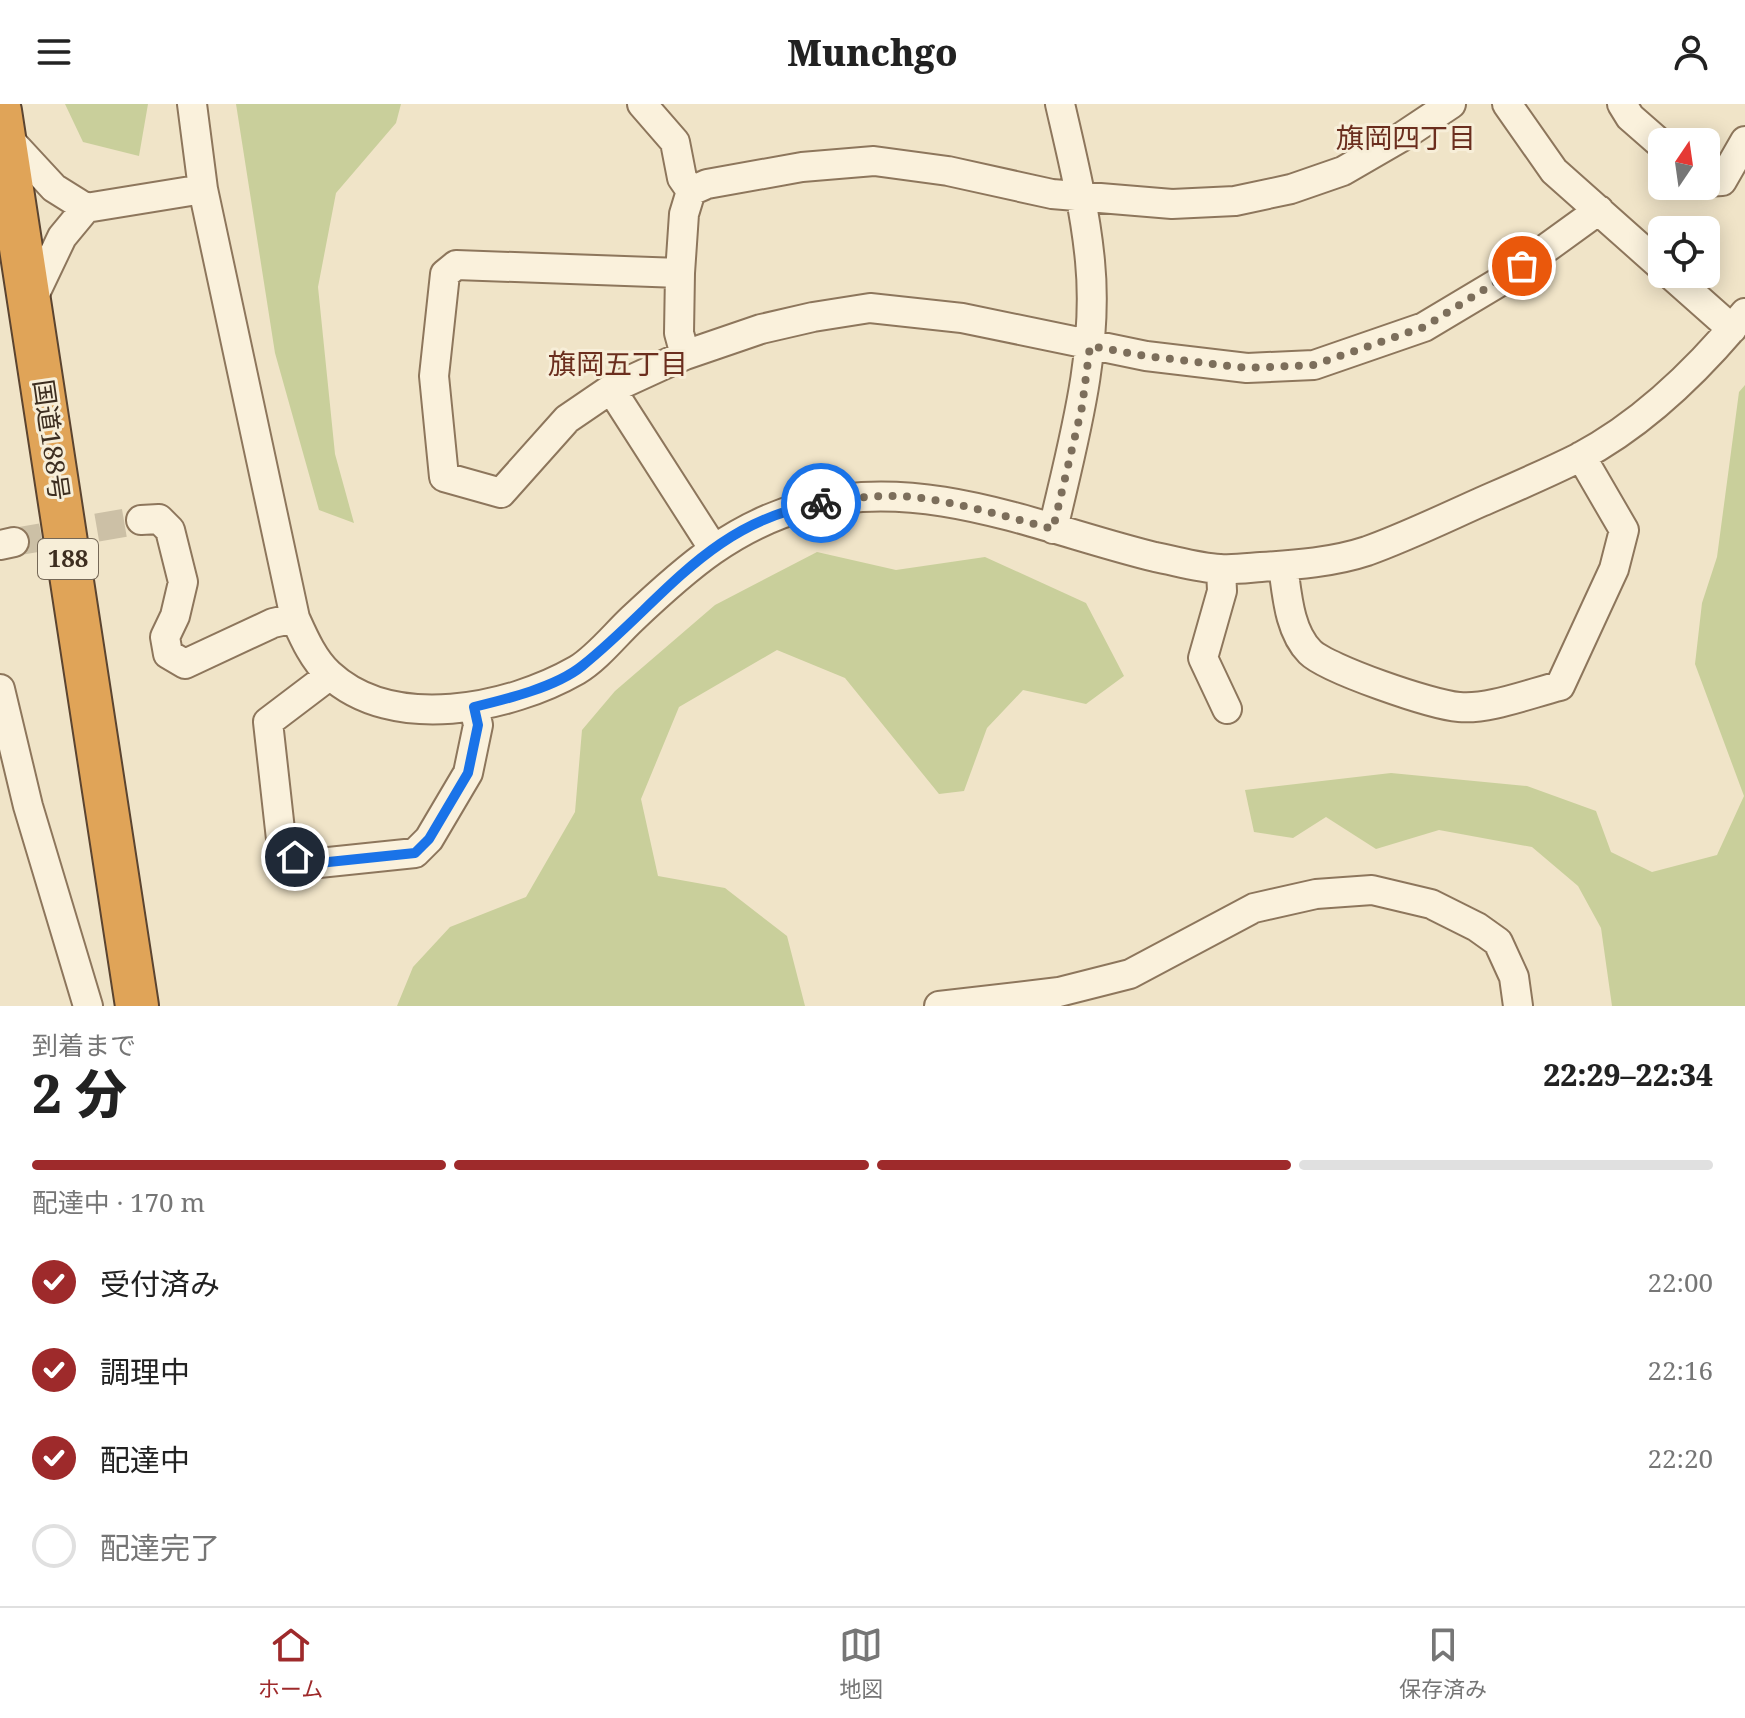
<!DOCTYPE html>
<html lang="ja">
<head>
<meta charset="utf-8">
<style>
  body { margin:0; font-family:"Noto Serif","Noto Sans JP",serif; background:#f2f2f2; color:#222; height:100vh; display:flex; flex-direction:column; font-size:30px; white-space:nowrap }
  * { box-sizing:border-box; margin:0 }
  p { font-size:26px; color:#767676 }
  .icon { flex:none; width:44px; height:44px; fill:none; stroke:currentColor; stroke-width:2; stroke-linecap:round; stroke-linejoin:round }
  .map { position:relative; height:902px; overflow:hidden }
  .sheet { display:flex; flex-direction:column; background:#fff; flex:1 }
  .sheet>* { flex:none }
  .needle { width:52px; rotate:13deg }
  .buttons { position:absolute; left:1648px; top:24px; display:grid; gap:16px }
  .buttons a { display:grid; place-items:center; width:72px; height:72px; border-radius:12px; background:#fff; box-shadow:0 4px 20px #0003; font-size:40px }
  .pin { position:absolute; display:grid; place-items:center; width:68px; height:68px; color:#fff; margin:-34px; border:4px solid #fff; border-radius:50%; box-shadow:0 2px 8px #0007 }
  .courier { position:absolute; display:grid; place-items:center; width:80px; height:80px; margin:-40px; border:6px solid #1a73e8; border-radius:50%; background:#fff; color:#222; box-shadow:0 2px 10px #0007 }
  .summary em { font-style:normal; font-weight:800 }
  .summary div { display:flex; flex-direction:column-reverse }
  .summary { display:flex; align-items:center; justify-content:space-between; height:136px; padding:0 32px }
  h1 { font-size:52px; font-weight:800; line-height:60px }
  .bar { display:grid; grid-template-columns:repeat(4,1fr); gap:12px 8px; align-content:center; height:96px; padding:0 32px }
  .bar i { height:10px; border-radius:6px; background:#e0e0e0 }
  .bar .selected { background:#9e2a2b }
  .bar p { grid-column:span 4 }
  ol { padding:0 32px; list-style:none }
  li { display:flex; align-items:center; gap:24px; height:88px }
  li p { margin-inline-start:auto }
  li .icon { padding:8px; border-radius:50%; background:#9e2a2b; color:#fff; stroke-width:4 }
  li:last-child { color:#767676 }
  li i { width:44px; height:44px; border:4px solid #e0e0e0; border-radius:50% }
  header { display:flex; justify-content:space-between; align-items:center; height:104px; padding:0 32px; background:#fff; font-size:36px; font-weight:800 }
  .tab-bar { display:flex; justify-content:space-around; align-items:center; height:112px; border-top:2px solid #e0e0e0; background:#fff; font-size:22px; color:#767676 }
  .tab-bar a { display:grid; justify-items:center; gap:4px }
  .tab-bar .selected { color:#9e2a2b }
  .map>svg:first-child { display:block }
</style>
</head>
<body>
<header><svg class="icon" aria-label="menu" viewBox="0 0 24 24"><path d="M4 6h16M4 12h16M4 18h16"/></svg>Munchgo<svg class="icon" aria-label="person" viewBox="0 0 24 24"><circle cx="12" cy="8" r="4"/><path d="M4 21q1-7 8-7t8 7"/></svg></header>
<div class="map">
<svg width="1745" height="902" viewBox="0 0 1745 902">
  <rect width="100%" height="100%" fill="#f0e4c8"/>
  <path fill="#c9cf9b" d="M65,0H148L139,52L83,38Z
    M236,0H401L396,19L336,89L318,183L335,350L354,419L319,406L275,249Z
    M1745,281V902H1612L1601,824L1578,782L1532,743L1439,726L1376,745L1326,713L1293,734L1254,728L1245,686L1391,669L1527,682L1596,707L1611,748L1652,768L1717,751L1744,692L1695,560L1702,499L1717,453L1739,288Z
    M817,448L896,466L985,453L1086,499L1124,572L1086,600L1023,586L987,624L964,687L939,690L845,574L777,546L679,603L641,695L658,772L725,784L787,832L805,902H397L413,863L450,823L526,793L575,708L582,626L615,587L715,501Z"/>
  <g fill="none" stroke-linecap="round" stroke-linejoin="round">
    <path stroke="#ccc0a6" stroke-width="28" stroke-dasharray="28 14" stroke-linecap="butt" d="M14,438L141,416"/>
    <defs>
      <path id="minor" d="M192,0L203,85L295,514C304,534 313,555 329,570C393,629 509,605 577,566C597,554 615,531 632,515C686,464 734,421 809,401C926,371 1044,426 1155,453C1176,457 1199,464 1220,465C1233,466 1248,464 1261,463C1296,461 1334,458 1367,447C1406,433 1443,415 1481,398C1513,384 1546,370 1578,354C1643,320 1699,265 1745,209
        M642,0L675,38L682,74L691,87
        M1451,0L1400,34L1343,67L1291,85L1235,97L1172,100L1052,90L948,67L874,57L802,63L707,80L691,87L684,110L680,169L456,161L445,170L434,272L444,373L501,389L567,315L611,285L685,251L761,225L813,213L870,204L962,214L1146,252L1247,264L1314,261L1424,223L1501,177L1599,106
        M1507,0L1554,67L1662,163
        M1622,0L1630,13L1662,41
        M4,30L54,84L86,104L203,85
        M1706,78L1722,77L1745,37
        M680,169L679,229L685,251
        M1670,170L1732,225
        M31,198L62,133L86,104
        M611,285L713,444
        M141,416L159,415L170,426L183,478L175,512L165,533L168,550L185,560L273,519L295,514
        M1053,425C1073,338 1099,248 1090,157C1085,104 1072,52 1060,0
        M0,441L14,438
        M1283,462C1287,490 1289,527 1310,548C1327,565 1432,601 1459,603C1488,606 1531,589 1560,582L1614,465L1624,426L1581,352
        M1221,465L1222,487L1203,554L1227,605
        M330,571L268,618L281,735L295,753L319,759L415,749L429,735L468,669L478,621L474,603
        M0,585L28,702L88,902
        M939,902L1059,888L1130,870L1254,804L1316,790L1372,786L1431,800L1477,823L1498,838L1514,873L1518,902"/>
      <path id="highway" d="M0,7L137,902"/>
    </defs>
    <use href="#minor" stroke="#8d765c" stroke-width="32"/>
    <use href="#highway" stroke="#5b4430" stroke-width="46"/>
    <use href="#minor" stroke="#faf1dc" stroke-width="28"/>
    <use href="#highway" stroke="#e0a458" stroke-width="42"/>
  </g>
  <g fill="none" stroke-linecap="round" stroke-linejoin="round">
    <path stroke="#7c6e5b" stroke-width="8" stroke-dasharray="0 14.4" d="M821,399C852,394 883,390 914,393C961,399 1007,413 1053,425L1082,303L1090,242L1146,252L1247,264L1314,261L1424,223L1522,162"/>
    <path stroke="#1a73e8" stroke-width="10" d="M295,753L319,759L415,749L429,735L468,669L478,621L474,603C507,595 556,583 582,562C663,497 709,418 821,399"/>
  </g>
  <g text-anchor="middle" stroke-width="6" stroke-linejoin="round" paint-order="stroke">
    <rect fill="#f7eed8" stroke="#756857" stroke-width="2" x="38" y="435" width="60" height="40" rx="6"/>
    <g font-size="24" font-weight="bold" fill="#3d2e20">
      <text x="68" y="463">188</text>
    </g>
    <g font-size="26" fill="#3d2e20" stroke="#f7eed8">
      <text transform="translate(51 336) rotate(82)" y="9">国道188号</text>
    </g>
    <g font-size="28" fill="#6b2e1e" stroke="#f7eed8">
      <text x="1406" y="44">旗岡四丁目</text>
      <text x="618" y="270">旗岡五丁目</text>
    </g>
  </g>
</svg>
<div class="buttons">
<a><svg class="needle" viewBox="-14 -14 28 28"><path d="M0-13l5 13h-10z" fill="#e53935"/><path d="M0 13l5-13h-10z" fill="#767676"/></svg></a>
<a><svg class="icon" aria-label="locate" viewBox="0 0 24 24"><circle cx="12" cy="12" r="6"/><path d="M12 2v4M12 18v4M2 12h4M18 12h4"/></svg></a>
</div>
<div class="pin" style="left:1522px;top:162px;background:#ea580c"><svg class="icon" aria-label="bag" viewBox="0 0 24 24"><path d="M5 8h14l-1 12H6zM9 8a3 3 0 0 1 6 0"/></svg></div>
<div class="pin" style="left:295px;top:753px;background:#1f2937"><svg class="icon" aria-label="home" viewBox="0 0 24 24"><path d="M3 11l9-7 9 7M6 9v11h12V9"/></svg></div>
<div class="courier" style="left:821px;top:399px"><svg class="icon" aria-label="bike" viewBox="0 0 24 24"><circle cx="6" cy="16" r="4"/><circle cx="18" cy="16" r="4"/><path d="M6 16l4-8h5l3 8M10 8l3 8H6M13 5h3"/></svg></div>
</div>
<section class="sheet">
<div class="summary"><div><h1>2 分</h1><p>到着まで</p></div><em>22:29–22:34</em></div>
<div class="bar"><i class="selected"></i><i class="selected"></i><i class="selected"></i><i></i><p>配達中 · 170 m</p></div>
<ol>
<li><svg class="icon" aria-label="check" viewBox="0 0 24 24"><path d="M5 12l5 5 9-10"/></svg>受付済み<p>22:00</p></li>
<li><svg class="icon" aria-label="check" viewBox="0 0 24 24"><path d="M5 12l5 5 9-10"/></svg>調理中<p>22:16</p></li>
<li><svg class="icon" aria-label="check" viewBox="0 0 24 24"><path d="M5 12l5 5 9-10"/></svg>配達中<p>22:20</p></li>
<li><i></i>配達完了</li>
</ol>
</section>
<nav class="tab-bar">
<a class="selected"><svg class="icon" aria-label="home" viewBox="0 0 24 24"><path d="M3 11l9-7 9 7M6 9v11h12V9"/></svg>ホーム</a>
<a><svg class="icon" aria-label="map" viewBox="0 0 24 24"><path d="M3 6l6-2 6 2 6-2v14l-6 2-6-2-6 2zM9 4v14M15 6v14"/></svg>地図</a>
<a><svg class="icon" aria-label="saved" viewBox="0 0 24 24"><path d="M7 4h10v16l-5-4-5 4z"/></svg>保存済み</a>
</nav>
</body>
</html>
